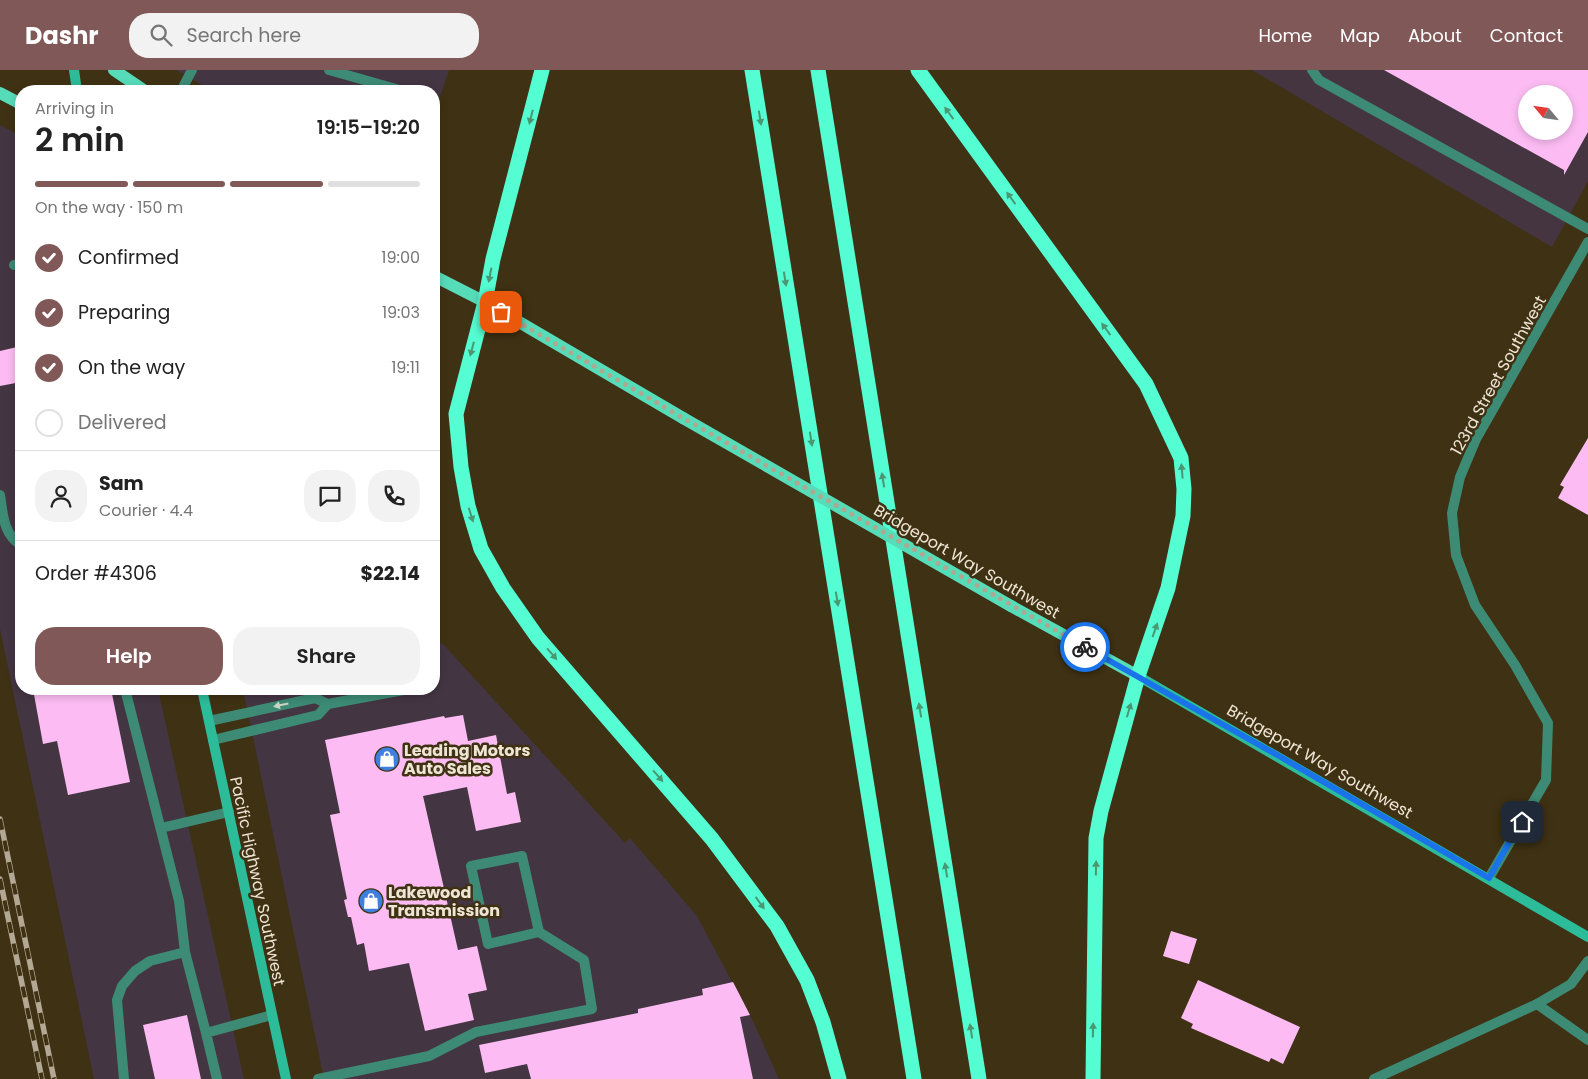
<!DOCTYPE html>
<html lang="en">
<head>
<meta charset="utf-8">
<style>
  body { margin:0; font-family:Poppins,sans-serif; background:#f2f2f2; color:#222; height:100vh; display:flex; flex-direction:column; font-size:19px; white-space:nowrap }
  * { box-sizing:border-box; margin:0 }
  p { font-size:16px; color:#767676 }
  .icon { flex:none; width:28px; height:28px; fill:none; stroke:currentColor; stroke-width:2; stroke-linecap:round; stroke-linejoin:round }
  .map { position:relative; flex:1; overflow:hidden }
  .drawer { position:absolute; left:15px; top:15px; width:425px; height:610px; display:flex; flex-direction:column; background:#fff; border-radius:20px; box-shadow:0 2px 8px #0003 }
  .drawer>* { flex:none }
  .needle { width:32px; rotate:299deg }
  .buttons { position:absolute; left:1518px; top:15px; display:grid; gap:10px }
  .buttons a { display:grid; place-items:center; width:55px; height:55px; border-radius:50%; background:#fff; box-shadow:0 2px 8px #0003; font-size:25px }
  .pin { position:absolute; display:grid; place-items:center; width:42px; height:42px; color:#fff; margin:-21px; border-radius:10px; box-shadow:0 2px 8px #0006 }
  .courier { position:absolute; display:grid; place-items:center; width:50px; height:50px; margin:-25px; border:4px solid #1a73e8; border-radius:50%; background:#fff; color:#222; box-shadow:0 1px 6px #0007 }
  .headline em { font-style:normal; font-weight:600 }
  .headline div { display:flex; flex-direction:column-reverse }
  .headline { display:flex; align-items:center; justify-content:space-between; height:85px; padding:0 20px }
  h1 { font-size:32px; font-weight:600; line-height:38px }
  .bar { display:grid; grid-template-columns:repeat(4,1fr); gap:8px 5px; align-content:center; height:60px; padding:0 20px }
  .bar i { height:6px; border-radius:4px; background:#e0e0e0 }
  .bar .selected { background:#815858 }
  .bar p { grid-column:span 4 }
  .line { display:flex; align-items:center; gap:12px; padding:0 20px; border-top:1px solid #e0e0e0 }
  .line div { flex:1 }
  .round { display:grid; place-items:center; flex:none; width:52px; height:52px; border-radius:20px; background:#f2f2f2 }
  ol { padding:0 20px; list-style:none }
  li { display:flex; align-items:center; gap:15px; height:55px }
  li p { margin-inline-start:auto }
  li .icon { padding:5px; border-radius:50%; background:#815858; color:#fff; stroke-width:4 }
  li:last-child { color:#767676 }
  li i { width:28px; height:28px; border:2px solid #e0e0e0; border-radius:50% }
  .primary-button { display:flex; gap:10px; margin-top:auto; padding:10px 20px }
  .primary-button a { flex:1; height:58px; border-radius:20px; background:#815858; color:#fff; font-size:20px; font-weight:600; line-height:58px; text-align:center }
  .primary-button a+a { background:#f2f2f2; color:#222 }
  header { display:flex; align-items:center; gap:30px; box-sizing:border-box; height:70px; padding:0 25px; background:#815858; color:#fff }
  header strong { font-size:24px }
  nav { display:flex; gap:28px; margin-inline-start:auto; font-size:18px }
  .search { width:350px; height:45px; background:#f2f2f2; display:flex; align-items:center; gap:12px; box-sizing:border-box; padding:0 18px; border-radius:20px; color:#767676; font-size:19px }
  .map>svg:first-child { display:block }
</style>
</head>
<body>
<header>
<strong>Dashr</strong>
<div class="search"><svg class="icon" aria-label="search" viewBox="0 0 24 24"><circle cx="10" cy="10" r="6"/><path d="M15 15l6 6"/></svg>Search here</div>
<nav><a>Home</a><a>Map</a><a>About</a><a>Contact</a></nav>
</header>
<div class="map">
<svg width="1588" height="1009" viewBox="0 0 1588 1009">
  <rect width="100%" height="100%" fill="#3f3113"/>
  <path fill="#443542" d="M176,0H449L434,45V21H212Z
    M0,55L21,66V619H158L244,1009H94L0,559Z
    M434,570L443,574L625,773L630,768L697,846L753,951L779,1009H324L243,619H434Z"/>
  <path fill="#453541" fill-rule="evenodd" d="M1252,0H1588V111L1552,177ZM1526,24H1564V61H1526Z"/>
  <path fill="#fcbcf3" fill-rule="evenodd" d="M1384,0H1588V62L1564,105V100ZM1526,24H1564V61H1526Z
    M17,277L21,296V312L0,316V281Z
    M1588,368V445L1558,428L1564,417L1560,415Z
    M33,619H111L130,712L68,725L57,671L43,674Z
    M463,645L468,671L496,665L507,724L515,722L521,752L476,761L467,717L423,726L458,880L477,876L487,920L468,924L474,950L425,961L409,893L369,901L364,873L357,875L351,847H348L344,830L347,829L330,745L340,743L325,670L444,646L445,648Z
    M1171,861L1197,869L1189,894L1163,886Z
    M1198,910L1300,957L1283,994L1271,988L1269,992L1191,958L1193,954L1181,948Z
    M733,912L750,945L740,947L753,1009H531L527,994L485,1003L479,975L638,943V939L703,925L702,919Z
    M187,945L201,1009H155L143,955Z"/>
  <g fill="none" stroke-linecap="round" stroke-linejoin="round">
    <path stroke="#3d8b75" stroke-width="10" d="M329,0L403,21
      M1312,0L1319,10L1588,159
      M181,21L192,0
      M14,195L21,194
      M0,425C3,444 3,464 21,475
      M125,619L179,831L185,882L206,963
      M209,651L315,628L328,634
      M213,670L318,645L328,634L409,619
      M161,758L229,742
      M1537,934L1588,970
      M124,1009L117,930L122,916L135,901L150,891L185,882
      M217,1009L206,963L272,945
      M318,1009L429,986L476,962L592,939L584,890L539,862L522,786L471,796L488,874L539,862"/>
    <path stroke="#3d8b75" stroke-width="10" d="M1489,808L1546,710L1548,653L1515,595L1475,535L1456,485L1452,443L1460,407L1476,369L1588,172
      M1374,1009L1537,934L1571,914L1588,891"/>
    <path stroke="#2cbc9a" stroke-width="10" d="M74,0L77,21
      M1138,606L1588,867
      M202,619L286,1009"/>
    <path stroke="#57dcb9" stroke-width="12" d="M114,0L145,21
      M0,23L21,34
      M434,206L485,232L683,348
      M1011,536L1138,606"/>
    <path stroke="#55fdd3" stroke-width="15" d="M542,0L493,189L485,232L456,344L461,397L468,436L481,479L503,518L538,568L712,769L777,856L807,910L823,952L839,1009
      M752,0L914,1009
      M818,0L979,1009
      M918,0L1146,314L1181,388L1184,419L1183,446L1168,518L1138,606L1101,741L1096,768L1093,1009"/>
    <defs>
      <path id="rail" d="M0,749L54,1009
        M0,809L42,1009"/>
    </defs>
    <use href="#rail" stroke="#b3a893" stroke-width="5.5"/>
    <use href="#rail" stroke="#3f3113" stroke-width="4" stroke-dasharray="11" stroke-linecap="butt"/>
    <path stroke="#57dcb9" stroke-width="12" d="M683,348L1011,536"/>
  </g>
  <defs><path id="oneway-solid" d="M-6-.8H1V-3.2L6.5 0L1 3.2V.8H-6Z" transform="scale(1.25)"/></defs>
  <g fill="#4a9773">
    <use href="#oneway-solid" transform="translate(949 43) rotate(-126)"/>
    <use href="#oneway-solid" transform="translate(531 47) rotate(104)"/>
    <use href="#oneway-solid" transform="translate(760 48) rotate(81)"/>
    <use href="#oneway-solid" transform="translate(1011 128) rotate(-126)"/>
    <use href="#oneway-solid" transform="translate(490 205) rotate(101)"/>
    <use href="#oneway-solid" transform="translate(785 209) rotate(81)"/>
    <use href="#oneway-solid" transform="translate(1106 259) rotate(-126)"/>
    <use href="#oneway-solid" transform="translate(472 279) rotate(105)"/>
    <use href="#oneway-solid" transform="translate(811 369) rotate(81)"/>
    <use href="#oneway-solid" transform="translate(1182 401) rotate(-95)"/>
    <use href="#oneway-solid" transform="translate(883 410) rotate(-99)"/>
    <use href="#oneway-solid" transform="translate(471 445) rotate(73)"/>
    <use href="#oneway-solid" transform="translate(837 529) rotate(81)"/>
    <use href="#oneway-solid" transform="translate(1155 560) rotate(-71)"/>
    <use href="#oneway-solid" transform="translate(552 584) rotate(49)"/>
    <use href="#oneway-solid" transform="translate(920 640) rotate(-99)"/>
    <use href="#oneway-solid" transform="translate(1129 640) rotate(-74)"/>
    <use href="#oneway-solid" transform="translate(658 706) rotate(49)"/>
    <use href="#oneway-solid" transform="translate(1096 798) rotate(-89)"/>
    <use href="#oneway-solid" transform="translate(946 800) rotate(-99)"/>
    <use href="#oneway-solid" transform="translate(760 833) rotate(54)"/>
    <use href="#oneway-solid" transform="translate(1093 960) rotate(-89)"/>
    <use href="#oneway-solid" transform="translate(971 961) rotate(-99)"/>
  </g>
  <use fill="#cbd3c1" href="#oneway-solid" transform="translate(281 635) rotate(168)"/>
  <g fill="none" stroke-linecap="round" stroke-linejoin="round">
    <path stroke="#b1a690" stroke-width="5" stroke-dasharray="0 9" d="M501,242L683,348L1085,577"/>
    <path stroke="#1a73e8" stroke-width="6" d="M1085,577L1279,686L1489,808L1516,760L1522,752"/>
  </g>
  <defs>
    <symbol id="shop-disc" viewBox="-11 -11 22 22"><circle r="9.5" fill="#3f7fe0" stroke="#3f3113"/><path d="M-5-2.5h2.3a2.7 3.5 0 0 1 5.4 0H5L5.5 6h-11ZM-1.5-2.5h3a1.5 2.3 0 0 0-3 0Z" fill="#fff"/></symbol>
  </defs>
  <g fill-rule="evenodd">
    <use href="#shop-disc" x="373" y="675" width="28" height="28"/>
    <use href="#shop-disc" x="357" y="817" width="28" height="28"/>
  </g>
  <g text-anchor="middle" stroke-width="5" stroke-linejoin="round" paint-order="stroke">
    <g font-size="16" fill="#eee5d4" stroke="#3f3113">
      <text transform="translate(1498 305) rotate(-61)" y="6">123rd Street Southwest</text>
      <text transform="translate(967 491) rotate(30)" y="6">Bridgeport Way Southwest</text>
      <text transform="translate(1320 691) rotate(30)" y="6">Bridgeport Way Southwest</text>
      <text transform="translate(258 811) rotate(78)" y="6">Pacific Highway Southwest</text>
    </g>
    <g font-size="16" font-weight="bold" fill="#eee5d4" stroke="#3f3113" text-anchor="start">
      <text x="404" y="686">Leading Motors<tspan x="404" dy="18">Auto Sales</tspan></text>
      <text x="388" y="828">Lakewood<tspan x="388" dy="18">Transmission</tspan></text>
    </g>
  </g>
</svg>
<div class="buttons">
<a><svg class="needle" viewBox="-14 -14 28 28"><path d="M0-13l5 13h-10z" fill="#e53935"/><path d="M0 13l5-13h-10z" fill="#767676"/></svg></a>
</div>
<div class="pin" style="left:501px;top:242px;background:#ea580c"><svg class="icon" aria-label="bag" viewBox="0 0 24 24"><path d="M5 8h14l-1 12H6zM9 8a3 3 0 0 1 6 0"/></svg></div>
<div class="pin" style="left:1522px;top:752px;background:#1f2937"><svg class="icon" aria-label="home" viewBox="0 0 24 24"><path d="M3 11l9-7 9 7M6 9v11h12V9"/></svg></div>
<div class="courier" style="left:1085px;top:577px"><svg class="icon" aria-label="bike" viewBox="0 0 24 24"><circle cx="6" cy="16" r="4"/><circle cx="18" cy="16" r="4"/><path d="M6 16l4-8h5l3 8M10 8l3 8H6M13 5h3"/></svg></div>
<section class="drawer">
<div class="headline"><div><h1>2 min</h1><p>Arriving in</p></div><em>19:15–19:20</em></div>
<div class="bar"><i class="selected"></i><i class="selected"></i><i class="selected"></i><i></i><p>On the way · 150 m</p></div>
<ol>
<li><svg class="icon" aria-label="check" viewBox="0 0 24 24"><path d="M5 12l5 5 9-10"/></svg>Confirmed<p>19:00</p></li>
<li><svg class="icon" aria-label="check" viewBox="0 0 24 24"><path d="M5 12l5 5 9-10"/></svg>Preparing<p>19:03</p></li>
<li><svg class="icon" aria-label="check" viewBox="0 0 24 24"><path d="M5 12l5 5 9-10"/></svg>On the way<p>19:11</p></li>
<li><i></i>Delivered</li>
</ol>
<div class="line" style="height:90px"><a class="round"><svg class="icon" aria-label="person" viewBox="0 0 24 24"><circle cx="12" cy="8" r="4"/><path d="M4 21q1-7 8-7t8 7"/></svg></a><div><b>Sam</b><p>Courier · 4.4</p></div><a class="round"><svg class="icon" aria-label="chat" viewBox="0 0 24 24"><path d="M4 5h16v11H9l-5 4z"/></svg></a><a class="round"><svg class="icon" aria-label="phone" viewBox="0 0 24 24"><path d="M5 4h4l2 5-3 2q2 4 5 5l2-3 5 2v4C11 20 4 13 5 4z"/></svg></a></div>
<div class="line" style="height:65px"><div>Order #4306</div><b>$22.14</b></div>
<div class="primary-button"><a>Help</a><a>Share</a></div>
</section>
</div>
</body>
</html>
